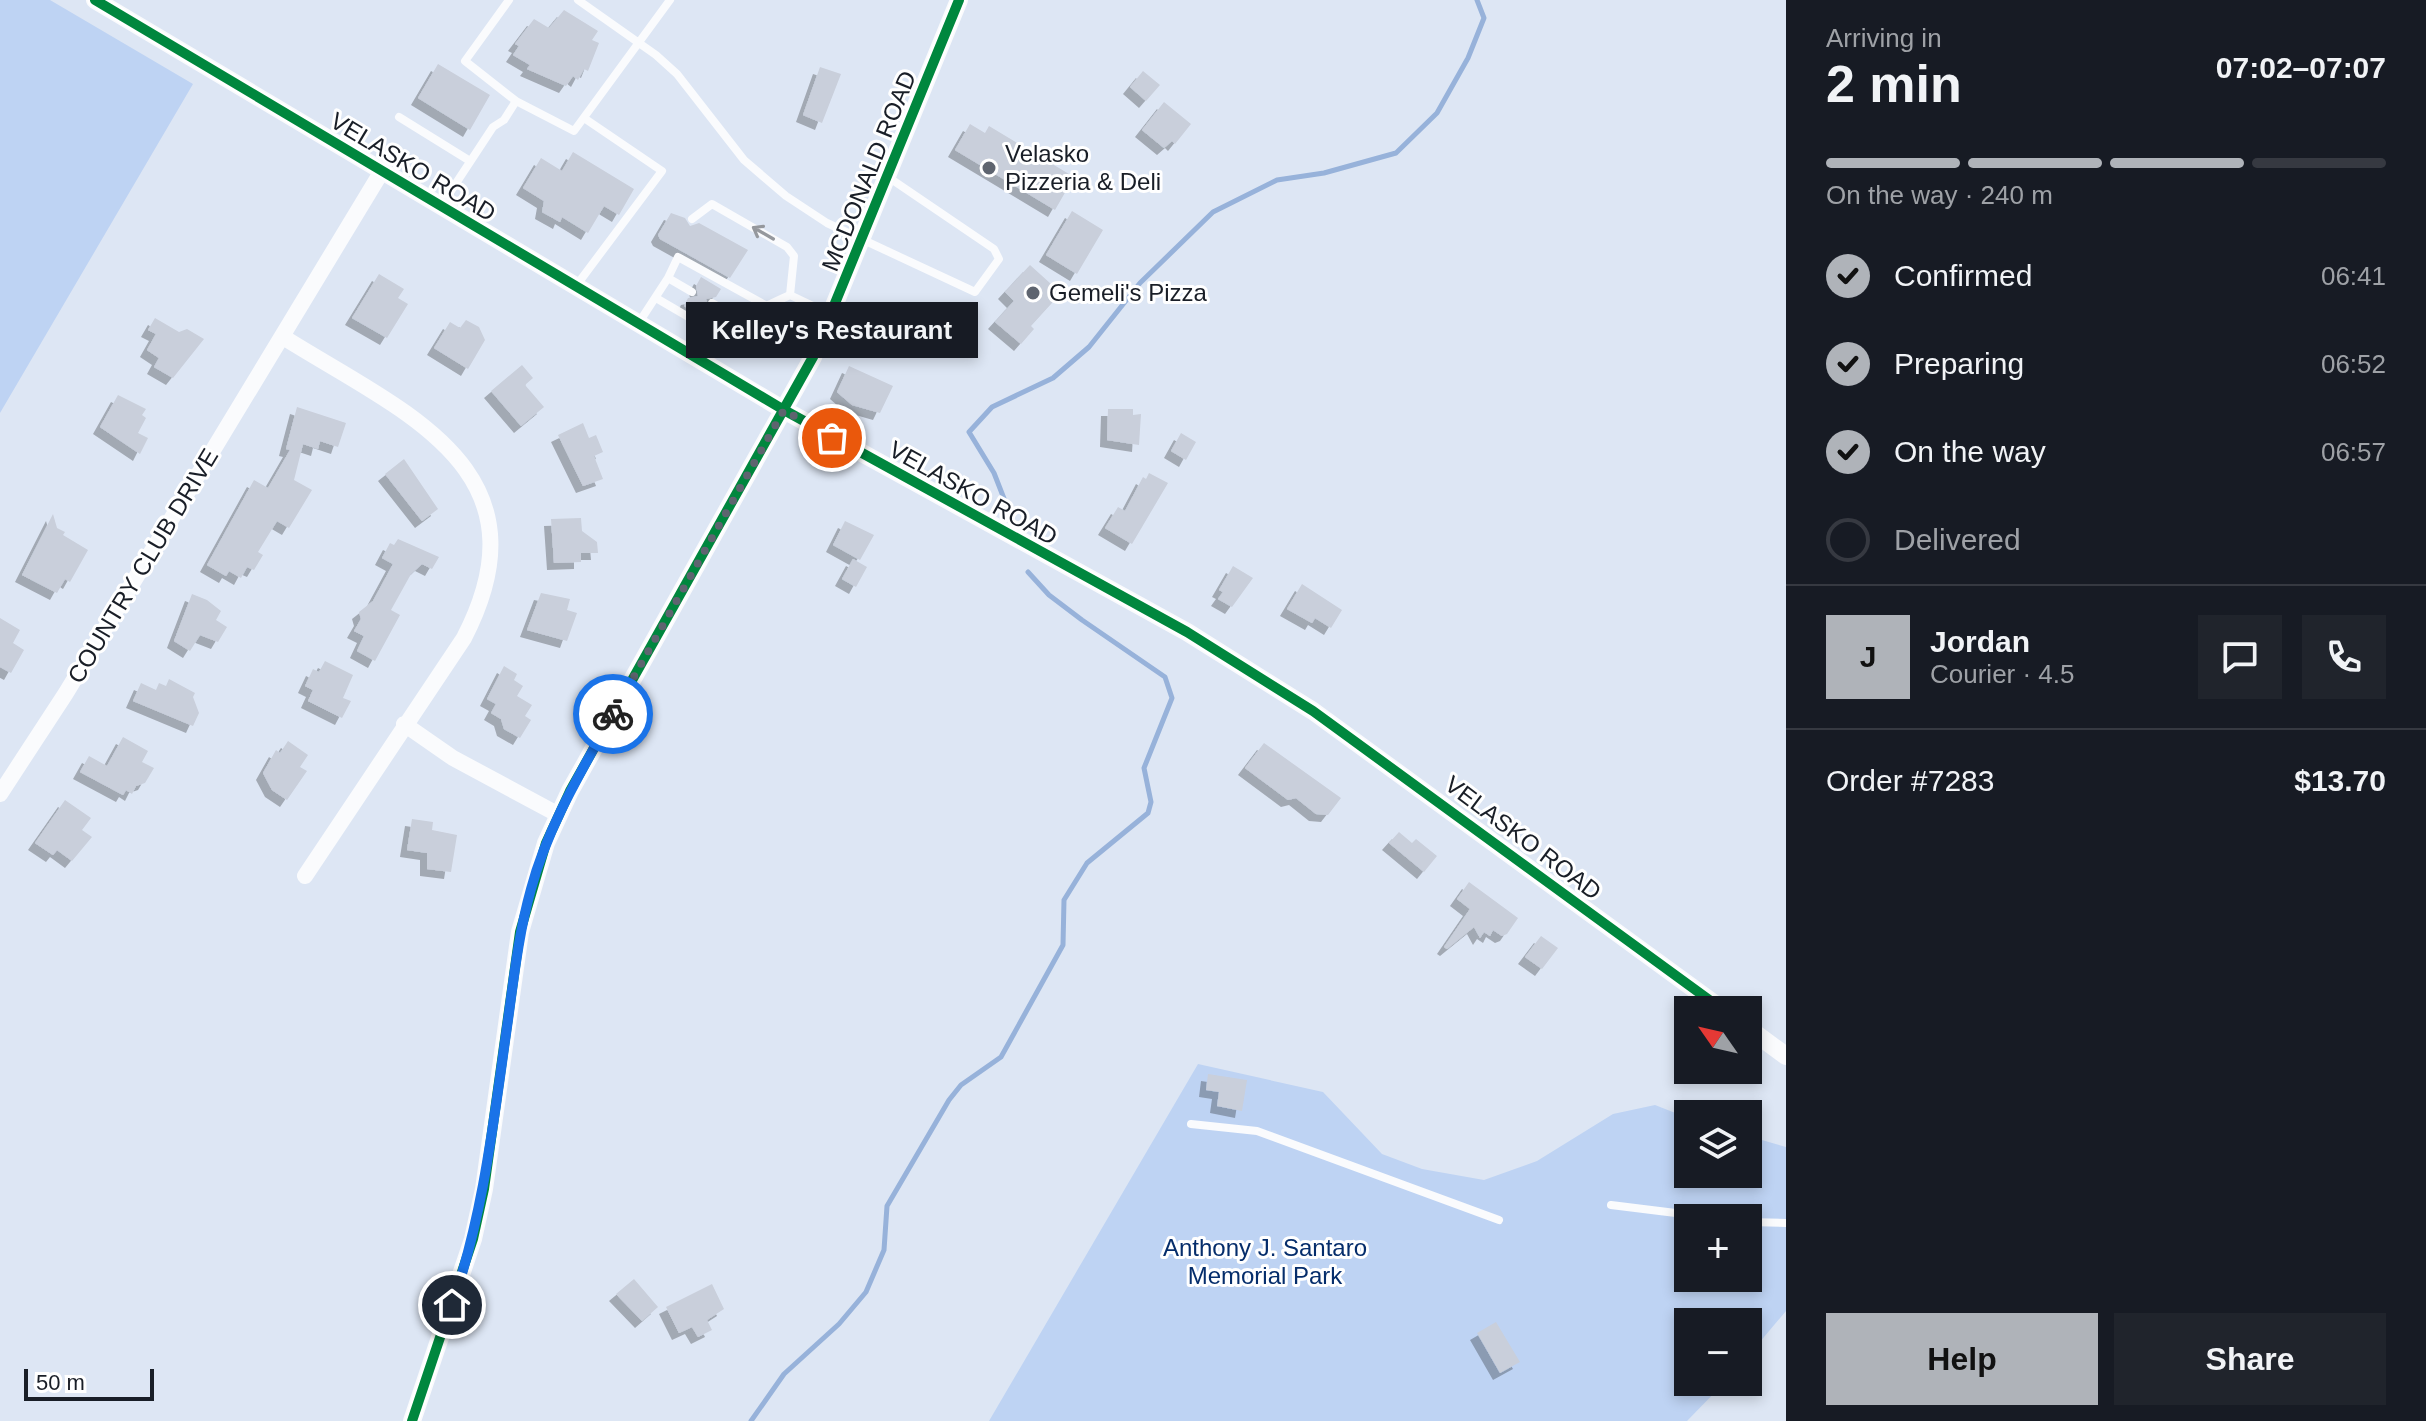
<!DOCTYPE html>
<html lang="en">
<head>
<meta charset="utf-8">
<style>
  body { margin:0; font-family:Helvetica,sans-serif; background:#20242c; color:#f1f3f6; height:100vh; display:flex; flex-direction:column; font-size:30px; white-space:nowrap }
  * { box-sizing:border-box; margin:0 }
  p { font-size:26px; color:#9ea1a6 }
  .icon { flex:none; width:44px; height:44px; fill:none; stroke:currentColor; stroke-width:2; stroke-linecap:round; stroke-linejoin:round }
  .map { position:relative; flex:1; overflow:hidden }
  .drawer { display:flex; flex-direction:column; background:#171b24; width:640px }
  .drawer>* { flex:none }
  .needle { width:52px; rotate:304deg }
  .buttons { position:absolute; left:1674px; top:996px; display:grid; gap:16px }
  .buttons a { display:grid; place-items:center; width:88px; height:88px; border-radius:0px; background:#171b24; box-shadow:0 4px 12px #0003; font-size:40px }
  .scale { position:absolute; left:24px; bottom:20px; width:130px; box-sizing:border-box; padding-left:8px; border:4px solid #191e27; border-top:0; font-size:22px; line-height:28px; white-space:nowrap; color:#191e27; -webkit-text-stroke:6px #fff; paint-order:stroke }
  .pin { position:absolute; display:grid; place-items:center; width:68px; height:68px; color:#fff; margin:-34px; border:4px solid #fff; border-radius:50%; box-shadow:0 2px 8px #0007 }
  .courier { position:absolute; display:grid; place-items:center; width:80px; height:80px; margin:-40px; border:6px solid #1a73e8; border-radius:50%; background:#fff; color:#222; box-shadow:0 2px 10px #0007 }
  .bubble { position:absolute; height:56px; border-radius:0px; background:#171b24; box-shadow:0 4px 12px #0003; font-size:26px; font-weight:800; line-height:56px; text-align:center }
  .summary em { font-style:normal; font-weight:800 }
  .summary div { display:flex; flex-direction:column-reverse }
  .summary { display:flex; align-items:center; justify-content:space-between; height:136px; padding:0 40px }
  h1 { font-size:52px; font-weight:800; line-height:60px }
  .bar { display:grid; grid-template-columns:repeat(4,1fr); gap:12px 8px; align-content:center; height:96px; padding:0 40px }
  .bar i { height:10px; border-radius:6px; background:#363941 }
  .bar .selected { background:#afb3b9 }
  .bar p { grid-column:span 4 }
  .line { display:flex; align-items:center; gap:20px; padding:0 40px; border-top:2px solid #363941 }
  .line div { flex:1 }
  .round { display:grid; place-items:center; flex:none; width:84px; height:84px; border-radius:0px; background:#20242c }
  ol { padding:0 40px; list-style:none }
  li { display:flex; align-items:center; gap:24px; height:88px }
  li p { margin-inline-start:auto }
  li .icon { padding:8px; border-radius:50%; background:#afb3b9; color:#111; stroke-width:4 }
  li:last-child { color:#9ea1a6 }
  li i { width:44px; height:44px; border:4px solid #363941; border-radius:50% }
  .primary-button { display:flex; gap:16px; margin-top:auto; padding:16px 40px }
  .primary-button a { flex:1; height:92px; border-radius:0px; background:#afb3b9; color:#111; font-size:32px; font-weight:800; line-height:92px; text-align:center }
  .primary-button a+a { background:#20242c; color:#f1f3f6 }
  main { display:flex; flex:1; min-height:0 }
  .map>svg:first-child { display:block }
</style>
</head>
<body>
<main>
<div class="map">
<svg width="1786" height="1421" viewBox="0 0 1786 1421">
  <defs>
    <filter id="shadow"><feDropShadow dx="-7" dy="7" stdDeviation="0" flood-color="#0004"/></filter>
  </defs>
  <rect width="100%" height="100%" fill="#dde6f4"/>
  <path fill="#bed3f3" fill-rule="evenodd" d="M0,0H50L193,84L0,413Z
    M1198,1064L1323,1092L1382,1154L1422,1169L1484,1180L1537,1161L1613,1114L1655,1105L1688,1118V1174H1748V1136L1786,1147V1311L1748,1356V1322H1688V1382H1725L1687,1421H989ZM1688,1218H1748V1278H1688Z"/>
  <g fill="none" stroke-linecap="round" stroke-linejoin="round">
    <path stroke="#97b2da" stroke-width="5" d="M1012,519L994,473L969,432L992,407L1053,378L1089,347L1140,283L1213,212L1277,180L1324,173L1396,153L1437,113L1468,58L1484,18L1477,0
      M751,1421L784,1374L839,1324L866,1292L884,1250L887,1206L949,1100L961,1085L1001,1057L1063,945L1064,900L1087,863L1148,813L1151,802L1144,768L1172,698L1165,677L1082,620L1049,595L1028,572"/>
  </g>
  <path fill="#c9cfdb" filter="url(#shadow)" d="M564,10L598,31L592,40L599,43L588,71L584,69L578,80L573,76L566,86L527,69L530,65L513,55L519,46L515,44L534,19L549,28Z
    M438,64L490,95L470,130L418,98Z
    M820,67L841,74L822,123L803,115Z
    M1143,71L1160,85L1146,101L1130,87Z
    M1164,102L1191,124L1175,144L1172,141L1164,148L1142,130Z
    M970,124L985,133L989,126L1074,177L1055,210L955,150Z
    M573,152L634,189L619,215L604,206L588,233L562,217L560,222L542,212L544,201L523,188L541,158L562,171Z
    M1072,211L1103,230L1077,274L1046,255Z
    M671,213L685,218L690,226L699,223L748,250L730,278L660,239L658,235Z
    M1030,265L1061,293L1031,326L1034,329L1021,344L995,322L1014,301L1005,292Z
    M379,274L404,289L398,298L408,304L387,338L352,318Z
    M701,277L721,289L716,297L706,299L709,309L704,318L684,306L688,298L698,296L696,286Z
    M155,318L179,332L187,329L204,339L173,378L154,367L159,358L147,350L156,334L148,330Z
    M466,320L479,327L485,340L468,369L434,348L450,322L460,328Z
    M522,365L533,378L525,385L544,407L521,426L491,391Z
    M849,366L893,386L880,413L852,405L837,392Z
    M118,395L146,409L142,415L146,418L138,433L148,438L140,454L100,427Z
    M297,407L346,423L338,447L320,441L318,449L303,444L294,480L312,490L289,528L277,521L258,552L263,555L254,570L247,567L241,578L229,571L226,576L207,565L254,480L268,488L290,450L286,449Z
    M1108,409H1133V415L1141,414L1139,445L1107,440Z
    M583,423L589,438L596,435L603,452L594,456L603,479L583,486L558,435Z
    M1181,433L1196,442L1186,460L1171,451Z
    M404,459L438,509L422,521L385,474Z
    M1149,473L1168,483L1132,544L1105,528L1118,507L1125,511L1143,477L1146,479Z
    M53,514L57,528L65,532L63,535L88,550L70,582L65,579L57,593L22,575Z
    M581,518L582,531L597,542L598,553H581V562L554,563L551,519Z
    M845,521L874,535L860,560L833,545Z
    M398,539L439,557L432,569L422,564L411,574L391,610L400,615L375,661L357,651L364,636L354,631L361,619L359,612L373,601L393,564L382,558L390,543L394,545Z
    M853,559L867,567L856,587L842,579Z
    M1233,566L1253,578L1232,607L1218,599L1223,592L1219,590Z
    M1302,584L1342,610L1331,628L1315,618L1312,623L1287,609Z
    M541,593L570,599L567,610L577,613L567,641L527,630Z
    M192,594L207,600L221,611L216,620L227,627L218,642L200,635L190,651L174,641Z
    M0,618L20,630L13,643L24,650L11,673L0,667Z
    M325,661L353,675L343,698L351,701L342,718L308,701L313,690L305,686L313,669L319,672Z
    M504,666L517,674L514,680L523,686L517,696L532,705L525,716L531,720L520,738L504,729L501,719L491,713L496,704L487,699Z
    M169,679L195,693L193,697L199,713L193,726L133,701L141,683L156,690L159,683L166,686Z
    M123,737L148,751L142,762L154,768L145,783L136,786L132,794L126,790L123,795L80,772L89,756L107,766Z
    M288,741L308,755L300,767L307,771L287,800L272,790L263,773L276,750L280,753Z
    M1264,743L1341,798L1328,815L1316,814L1296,798L1288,800L1245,768Z
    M65,800L91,818L82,830L92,837L72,861L57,850L53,855L35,843Z
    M412,819L433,822L432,830L457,835L451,872L427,869V853L407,850Z
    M1399,832L1412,843L1416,839L1437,856L1424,872L1389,843Z
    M1469,882L1518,918L1507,934L1502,936L1493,930L1490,936L1484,932L1480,938L1474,927L1447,949L1444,947L1470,909L1457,899Z
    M1541,936L1558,948L1542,969L1525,957Z
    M1208,1074L1247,1080L1242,1111L1217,1106L1219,1092L1206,1090Z
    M634,1279L658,1307L642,1321L616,1294Z
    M712,1284L724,1309L707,1320L712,1330L698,1337L692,1327L679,1333L666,1307Z
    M1496,1322L1520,1362L1500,1373L1477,1333Z"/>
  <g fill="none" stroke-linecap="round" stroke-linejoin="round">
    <path stroke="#fafbfd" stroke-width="8" d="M578,0L656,55L677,74L744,160L786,196L827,223L975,292L999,259L994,249L888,177
      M516,101L574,131L670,0
      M399,117L470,161
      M441,206L493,127L504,120L516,101L465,61L509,0
      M692,219L712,204L787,247L794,256L790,295
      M668,278L678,257L767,306
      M576,286L662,171L584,118
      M656,298L721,336
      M712,303L741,320
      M638,324L668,278L692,292
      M706,364C729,323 748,314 790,295L830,314
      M1191,1124L1257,1131L1499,1220
      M1611,1205L1716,1218
      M1748,1222L1786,1223"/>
    <path stroke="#fafbfd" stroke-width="16" d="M283,337C402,412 552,468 464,638L305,876
      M404,724L453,758L559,815
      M0,794L66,693L382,171"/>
    <path stroke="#fafbfd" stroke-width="18" d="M95,0L784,410L1187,632L1313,711L1723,1010
      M1748,1028L1786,1056
      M412,1421L473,1239L484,1189L520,932L546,843L570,791L813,357L959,0"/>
    <defs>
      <path id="cycleway" d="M95,0L784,410L1187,632L1313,711L1723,1010
        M412,1421L473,1239L484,1189L520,932L546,843L570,791L813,357L959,0"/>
    </defs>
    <use href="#cycleway" stroke="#fff" stroke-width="15"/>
    <use href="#cycleway" stroke="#00873e" stroke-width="10"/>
  </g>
  <defs><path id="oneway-shaft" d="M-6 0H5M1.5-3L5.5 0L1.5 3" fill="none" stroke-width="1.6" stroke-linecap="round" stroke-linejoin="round" transform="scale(2)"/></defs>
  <use stroke="#95989d" href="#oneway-shaft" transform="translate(763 233) rotate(-150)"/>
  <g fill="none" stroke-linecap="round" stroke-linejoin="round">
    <path stroke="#5e646f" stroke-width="8" stroke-dasharray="0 14.4" d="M613,714L784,410L832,438"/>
    <path stroke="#1a73e8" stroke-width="10" d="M452,1305C484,1213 494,1117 508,1020C514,976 519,932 531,889C548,826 582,770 613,714"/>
  </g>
  <g fill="#5e646f" stroke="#fff" stroke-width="3">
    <circle cx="989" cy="168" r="8"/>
    <circle cx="1033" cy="293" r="8"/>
  </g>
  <g text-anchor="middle" stroke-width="6" stroke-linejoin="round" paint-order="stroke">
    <g font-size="24" fill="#191e27" stroke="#fff" text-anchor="start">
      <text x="1005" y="162">Velasko<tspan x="1005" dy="28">Pizzeria &amp; Deli</tspan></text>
      <text x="1049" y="301">Gemeli's Pizza</text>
    </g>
    <g font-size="24" fill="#191e27" stroke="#fff">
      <text transform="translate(413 167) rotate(31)" y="8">VELASKO ROAD</text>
      <text transform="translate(869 171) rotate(-68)" y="8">MCDONALD ROAD</text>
      <text transform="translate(973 493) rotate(29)" y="8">VELASKO ROAD</text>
      <text transform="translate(143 566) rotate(-59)" y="8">COUNTRY CLUB DRIVE</text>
      <text transform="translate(1523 838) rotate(37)" y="8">VELASKO ROAD</text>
    </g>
    <g font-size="24" fill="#052d6b" stroke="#fff">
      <text x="1265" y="1256">Anthony J. Santaro<tspan x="1265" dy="28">Memorial Park</tspan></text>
    </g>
  </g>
</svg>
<div class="buttons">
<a><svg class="needle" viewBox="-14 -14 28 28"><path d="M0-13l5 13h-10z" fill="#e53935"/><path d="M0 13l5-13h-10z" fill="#9ea1a6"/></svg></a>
<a><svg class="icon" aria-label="layers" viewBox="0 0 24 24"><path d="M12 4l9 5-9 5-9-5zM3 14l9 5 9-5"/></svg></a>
<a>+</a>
<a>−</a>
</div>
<div class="scale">50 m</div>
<div class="pin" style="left:832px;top:438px;background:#ea580c"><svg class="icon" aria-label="bag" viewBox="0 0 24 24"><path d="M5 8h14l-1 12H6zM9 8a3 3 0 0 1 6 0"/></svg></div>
<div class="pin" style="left:452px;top:1305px;background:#1f2937"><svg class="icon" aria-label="home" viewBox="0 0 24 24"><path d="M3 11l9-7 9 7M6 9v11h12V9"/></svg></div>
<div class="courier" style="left:613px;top:714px"><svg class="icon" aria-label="bike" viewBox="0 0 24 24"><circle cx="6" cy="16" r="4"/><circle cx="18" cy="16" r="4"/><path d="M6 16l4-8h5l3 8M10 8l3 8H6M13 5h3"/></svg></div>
<div class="bubble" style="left:686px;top:302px;width:292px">Kelley's Restaurant</div>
</div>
<section class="drawer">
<div class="summary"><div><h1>2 min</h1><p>Arriving in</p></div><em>07:02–07:07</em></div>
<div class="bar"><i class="selected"></i><i class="selected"></i><i class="selected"></i><i></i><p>On the way · 240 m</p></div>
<ol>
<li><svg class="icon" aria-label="check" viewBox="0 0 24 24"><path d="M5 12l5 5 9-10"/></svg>Confirmed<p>06:41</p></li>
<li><svg class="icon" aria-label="check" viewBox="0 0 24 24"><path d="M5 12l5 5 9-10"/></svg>Preparing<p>06:52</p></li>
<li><svg class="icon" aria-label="check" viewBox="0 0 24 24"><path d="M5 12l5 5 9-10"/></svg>On the way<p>06:57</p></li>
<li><i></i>Delivered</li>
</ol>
<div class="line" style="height:144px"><b class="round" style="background:#afb3b9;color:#111">J</b><div><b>Jordan</b><p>Courier · 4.5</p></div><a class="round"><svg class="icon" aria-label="chat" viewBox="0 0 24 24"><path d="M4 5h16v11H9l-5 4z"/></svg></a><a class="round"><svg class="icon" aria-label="phone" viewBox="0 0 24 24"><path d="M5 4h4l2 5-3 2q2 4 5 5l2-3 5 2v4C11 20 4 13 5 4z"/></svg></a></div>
<div class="line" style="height:104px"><div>Order #7283</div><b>$13.70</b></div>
<div class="primary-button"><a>Help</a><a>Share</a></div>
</section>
</main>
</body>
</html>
